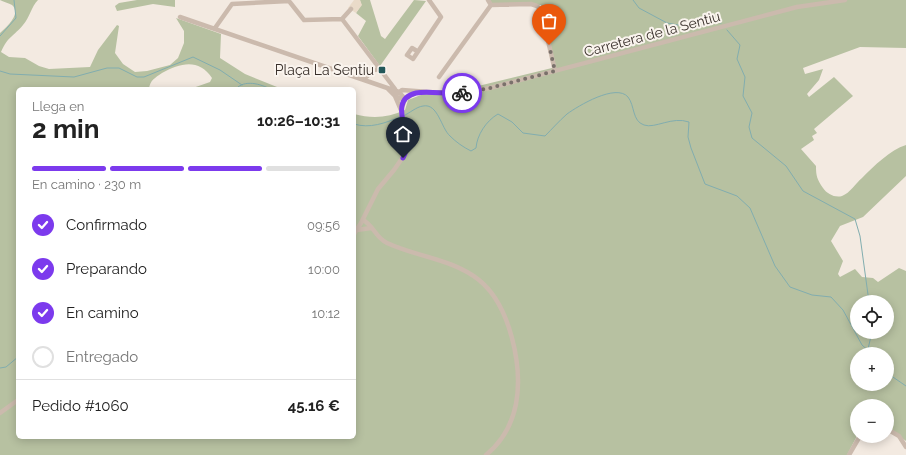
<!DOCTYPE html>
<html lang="es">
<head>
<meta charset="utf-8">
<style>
  body { margin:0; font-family:Raleway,sans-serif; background:#f2f2f2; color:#222; height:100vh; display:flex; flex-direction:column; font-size:15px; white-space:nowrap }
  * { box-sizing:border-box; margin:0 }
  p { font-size:13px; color:#767676 }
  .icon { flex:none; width:22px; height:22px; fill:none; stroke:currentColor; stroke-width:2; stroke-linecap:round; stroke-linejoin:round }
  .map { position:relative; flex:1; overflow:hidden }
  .panel { position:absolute; left:16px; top:87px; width:340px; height:352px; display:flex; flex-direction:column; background:#fff; border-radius:6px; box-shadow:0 2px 10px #0003 }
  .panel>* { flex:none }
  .fabs { position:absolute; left:850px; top:295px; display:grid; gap:8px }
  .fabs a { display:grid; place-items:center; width:44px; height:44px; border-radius:50%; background:#fff; box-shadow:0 2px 10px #0003; font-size:20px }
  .pin { position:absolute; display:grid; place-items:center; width:34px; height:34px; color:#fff; margin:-41px -17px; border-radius:50% 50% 50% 0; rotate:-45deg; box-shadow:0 0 4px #0007 }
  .pin .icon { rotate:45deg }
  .courier { position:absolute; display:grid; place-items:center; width:40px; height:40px; margin:-20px; border:3px solid #7c3aed; border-radius:50%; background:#fff; color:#222; box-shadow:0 1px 5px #0007 }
  .overview em { font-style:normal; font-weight:700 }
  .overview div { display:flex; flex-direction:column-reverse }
  .overview { display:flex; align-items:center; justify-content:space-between; height:68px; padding:0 16px }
  h1 { font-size:26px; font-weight:700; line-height:30px }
  .bar { display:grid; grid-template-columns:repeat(4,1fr); gap:6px 4px; align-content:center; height:48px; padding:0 16px }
  .bar i { height:5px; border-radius:3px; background:#e0e0e0 }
  .bar .active { background:#7c3aed }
  .bar p { grid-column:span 4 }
  .line { display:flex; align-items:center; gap:10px; padding:0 16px; border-top:1px solid #e0e0e0 }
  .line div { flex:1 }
  ol { padding:0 16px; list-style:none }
  li { display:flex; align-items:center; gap:12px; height:44px }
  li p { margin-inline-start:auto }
  li .icon { padding:4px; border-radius:50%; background:#7c3aed; color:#fff; stroke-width:4 }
  li:last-child { color:#767676 }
  li i { width:22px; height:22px; border:2px solid #e0e0e0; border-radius:50% }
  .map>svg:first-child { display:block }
</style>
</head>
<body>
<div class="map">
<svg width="906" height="455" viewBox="0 0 906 455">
  <rect width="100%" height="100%" fill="#f3eae1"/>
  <path fill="#b7c1a1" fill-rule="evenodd" d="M0,0H38C31,7 30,17 23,25C14,36 8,36 1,52L9,57L25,58L39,66L49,69L90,67L98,50L117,25L119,26L115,53L123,64L135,72L147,71L170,65L178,58L184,43V31L176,18L221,34L220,58L245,74L282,89H190L210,82L212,78C199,58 180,63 162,73C155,78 150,80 149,89H18V437H354V114C372,119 388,118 405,110L408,100L431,91L470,88L556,67L541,5L491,3L490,0H906V48L860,47L803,68L805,74L823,69L819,80L807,94L809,97L834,77L853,96L814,129L817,133L812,136L814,140L801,149L816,166C816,176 817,179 823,188C827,194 835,198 842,196C850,193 856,183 862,178C874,166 890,150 906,145V176L863,217L840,226L831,241L843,261L838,274L840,277L855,269L862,277L873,278L878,282L899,268L906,271V441L887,427V406H857V436L847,455H0V33C6,27 22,14 12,5C9,3 3,2 0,0ZM857,302H887V332H857ZM857,354H887V384H857Z
    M137,0H175V7L153,4L117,11L115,6L119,3Z
    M360,0H370L381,36L385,39L414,0L426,1L380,66L358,36L366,21L356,13L361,5Z"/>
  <path fill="#eadbc9" d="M354,0H360L362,5L356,13L348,8Z"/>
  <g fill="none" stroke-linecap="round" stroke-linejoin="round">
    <path stroke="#81adaf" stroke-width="1" d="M633,0L639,8L667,23L678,25L713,21L721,23
      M727,30L740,45L737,59L745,77L743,96L752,113L749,127L752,138L786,166L803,191L855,219L860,236L869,302
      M0,36L16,18L14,0
      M0,71L10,74L74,77L107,68H119L137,77H144L193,57L220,70L242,85
      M236,89C244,79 261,84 270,89
      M403,116C410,113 416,107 423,106C438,103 441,128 450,136C456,142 463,147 471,151L476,148C477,135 486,121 498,114L512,122L523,133L545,136C552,129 559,121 567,114C578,106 616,83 628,97C635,106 632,121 644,125C655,129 672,116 689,122L688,137L691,148L705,184L737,196L750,208L775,266L790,287L812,295L831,297L843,310L862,345L872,354
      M354,124C370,129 385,123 400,117
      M868,349L872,332
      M0,368L6,367L18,357
      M887,373L906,386"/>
    <path stroke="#cbbaad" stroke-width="4.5" d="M488,0L491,5L531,4L537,6L541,10L555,71
      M289,1L304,20L342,19L395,89
      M180,17L399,92L405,99
      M342,19L351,9
      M215,28L232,4L289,1
      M417,51L412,48L407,55L413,59L441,17L429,0
      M439,77L491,5
      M364,79L374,70L379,69
      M387,88L397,98L405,99
      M395,96L402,90L456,94L490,88L797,7L845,0
      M401,110L405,99L415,93
      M363,220C373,225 376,238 387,243C417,257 453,259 479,280C510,305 523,366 516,404C512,424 502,442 486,455
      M357,230L371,228
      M354,234L361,223L378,189L394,170L405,154L407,140L401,110L395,96
      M0,413L18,400
      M887,429L899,436L906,447
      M849,455L860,436"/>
  </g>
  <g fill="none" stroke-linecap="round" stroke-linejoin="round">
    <path stroke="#7a716b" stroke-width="4" stroke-dasharray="0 7.2" d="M462,93L490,88L555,71L549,45"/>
    <path stroke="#7c3aed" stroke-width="5" d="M403,158C405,154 407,149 407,144C407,127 390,99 416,93C429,90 447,95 462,93"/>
  </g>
  <rect fill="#225759" stroke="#faf4ee" stroke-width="1.5" x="378" y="66" width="8" height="8" rx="2"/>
  <g text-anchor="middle" stroke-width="4" stroke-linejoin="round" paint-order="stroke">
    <g font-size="14" fill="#39302b" stroke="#faf4ee">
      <text transform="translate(652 34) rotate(-15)" y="5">Carretera de la Sentiu</text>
    </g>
    <g font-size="14" fill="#39302b" stroke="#faf4ee" text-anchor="end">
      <text x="374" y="75">Plaça La Sentiu</text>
    </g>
  </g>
</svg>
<div class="fabs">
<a><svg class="icon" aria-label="locate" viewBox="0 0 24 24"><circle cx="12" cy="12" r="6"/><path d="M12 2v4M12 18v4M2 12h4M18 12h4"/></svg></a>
<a>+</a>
<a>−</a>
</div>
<div class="pin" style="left:549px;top:45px;background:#ea580c"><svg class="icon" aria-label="bag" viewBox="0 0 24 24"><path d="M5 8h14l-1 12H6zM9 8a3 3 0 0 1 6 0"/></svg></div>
<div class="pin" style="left:403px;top:158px;background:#1f2937"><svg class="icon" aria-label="home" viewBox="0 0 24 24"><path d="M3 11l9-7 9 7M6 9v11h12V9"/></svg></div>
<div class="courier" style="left:462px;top:93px"><svg class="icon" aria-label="bike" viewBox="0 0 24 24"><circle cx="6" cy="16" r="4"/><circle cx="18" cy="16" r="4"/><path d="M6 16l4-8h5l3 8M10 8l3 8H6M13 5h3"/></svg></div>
<section class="panel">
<div class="overview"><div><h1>2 min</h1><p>Llega en</p></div><em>10:26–10:31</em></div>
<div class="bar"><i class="active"></i><i class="active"></i><i class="active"></i><i></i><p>En camino · 230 m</p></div>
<ol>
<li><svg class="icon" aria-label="check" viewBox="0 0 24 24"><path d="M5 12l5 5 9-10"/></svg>Confirmado<p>09:56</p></li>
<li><svg class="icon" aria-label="check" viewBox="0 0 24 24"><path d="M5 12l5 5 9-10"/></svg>Preparando<p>10:00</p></li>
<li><svg class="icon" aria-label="check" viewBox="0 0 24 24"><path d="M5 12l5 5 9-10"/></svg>En camino<p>10:12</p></li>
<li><i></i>Entregado</li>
</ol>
<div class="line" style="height:52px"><div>Pedido #1060</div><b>45.16 €</b></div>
</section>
</div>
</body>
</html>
